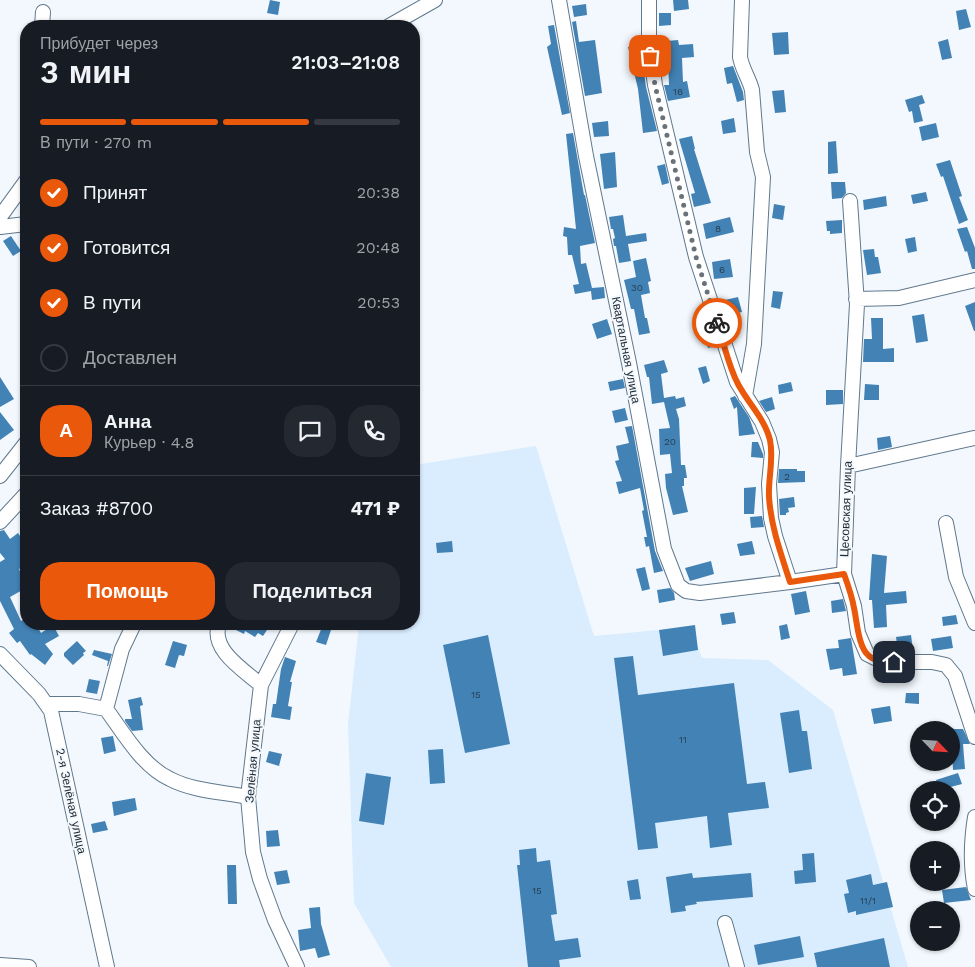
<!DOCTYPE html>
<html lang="ru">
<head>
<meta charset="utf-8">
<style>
  body { margin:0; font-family:"Work Sans",sans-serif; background:#242831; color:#f1f3f6; height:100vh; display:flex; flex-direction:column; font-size:19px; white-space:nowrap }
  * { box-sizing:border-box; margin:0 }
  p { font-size:16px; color:#9ea1a6 }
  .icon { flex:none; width:28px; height:28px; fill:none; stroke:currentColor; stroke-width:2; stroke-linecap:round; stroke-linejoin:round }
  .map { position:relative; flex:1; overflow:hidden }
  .drawer { position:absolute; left:20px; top:20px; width:400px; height:610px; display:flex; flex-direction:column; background:#171b24; border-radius:20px; box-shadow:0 1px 4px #0004 }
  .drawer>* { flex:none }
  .needle { width:32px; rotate:115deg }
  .tools { position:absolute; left:910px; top:721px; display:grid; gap:10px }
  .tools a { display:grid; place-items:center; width:50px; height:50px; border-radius:50%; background:#171b24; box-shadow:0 1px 4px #0004; font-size:25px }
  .pin { position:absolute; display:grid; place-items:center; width:42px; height:42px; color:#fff; margin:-21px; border-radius:10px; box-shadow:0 2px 8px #0006 }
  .courier { position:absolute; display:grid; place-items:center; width:50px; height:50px; margin:-25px; border:4px solid #ea580c; border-radius:50%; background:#fff; color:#222; box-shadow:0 1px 6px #0007 }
  .head em { font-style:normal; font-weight:600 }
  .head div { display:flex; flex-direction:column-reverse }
  .head { display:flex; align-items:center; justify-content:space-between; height:85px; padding:0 20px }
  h1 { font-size:32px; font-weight:600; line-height:38px }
  .bar { display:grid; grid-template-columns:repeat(4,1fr); gap:8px 5px; align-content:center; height:60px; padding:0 20px }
  .bar i { height:6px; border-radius:4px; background:#363941 }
  .bar .active { background:#ea580c }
  .bar p { grid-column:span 4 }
  .line { display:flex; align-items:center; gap:12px; padding:0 20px; border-top:1px solid #363941 }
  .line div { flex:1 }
  .round { display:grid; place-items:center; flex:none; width:52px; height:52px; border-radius:20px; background:#242831 }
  ol { padding:0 20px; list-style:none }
  li { display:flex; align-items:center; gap:15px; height:55px }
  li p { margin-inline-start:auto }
  li .icon { padding:5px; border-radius:50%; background:#ea580c; color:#fff; stroke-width:4 }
  li:last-child { color:#9ea1a6 }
  li i { width:28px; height:28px; border:2px solid #363941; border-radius:50% }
  .button { display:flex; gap:10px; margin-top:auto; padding:10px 20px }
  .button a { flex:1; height:58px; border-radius:20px; background:#ea580c; color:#fff; font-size:20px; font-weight:600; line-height:58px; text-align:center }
  .button a+a { background:#242831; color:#f1f3f6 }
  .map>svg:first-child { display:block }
</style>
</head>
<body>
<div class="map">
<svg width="975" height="967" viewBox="0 0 975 967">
  <rect width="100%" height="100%" fill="#f2f8fd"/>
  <path fill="#d9edff" d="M536,446L594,636L691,627L702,658L768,660L833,710L908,967H391L354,903L348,724L359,624H414V465Z"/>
  <path fill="#4282b5" d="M270,0L280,2L278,15L267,13Z
    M673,0H688L689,9L674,11Z
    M586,4L587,15L574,17L572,6Z
    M966,9L971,27L959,30L956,11Z
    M659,13H671V25L659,26Z
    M576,21L579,42L595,40L602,93L585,96L572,22Z
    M554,25L570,113L562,115L547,47L551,44L548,26Z
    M788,32L789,54L774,55L772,33Z
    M948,39L952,58L942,60L938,42Z
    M678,40L679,45L693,44L694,57L682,58L683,82L687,81L690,97L668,101L664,85H669L667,41Z
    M640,44L646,87L657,131L643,133L638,89L628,47Z
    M733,66L743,92L744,100L737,102L732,83L727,84L724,68Z
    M784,90L786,112L775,113L772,91Z
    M922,95L925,103L919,105L923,121L914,123L912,111L909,112L905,100Z
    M734,118L736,132L723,134L721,121Z
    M608,121L609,136L594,137L592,123Z
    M936,123L939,137L922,141L919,127Z
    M573,133L584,195H585L595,243L580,246L581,264L586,263L592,288L604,287L605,298L592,300L591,291L575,294L573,285L579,284L572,255H568L567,237L563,236L564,227L576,229L566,134Z
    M692,136L695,149H694L711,203L694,207L691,194L695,193L679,139Z
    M836,141L838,173L828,174V142Z
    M615,152L617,187L604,189L600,154Z
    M950,160L962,196L959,197L968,220L959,224L943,176L941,177L936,164Z
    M665,164L669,183L662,185L657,166Z
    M831,182H845L846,193L842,198L832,199Z
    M926,192L928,201L913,204L911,195Z
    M886,196L887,206L864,210L863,200Z
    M774,204L785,206L783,220L772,218Z
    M623,215L626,236L646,233L647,241L628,244L631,261L619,263L616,246H614L613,239L615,238L613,229H611L609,217Z
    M730,217L734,232L706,239L703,224Z
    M842,220V233L830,234V231H827L826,221Z
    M967,227L975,248V269H972L967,251L965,252L957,229Z
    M11,236L21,251L13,256L3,241Z
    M915,237L917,251L908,253L905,239Z
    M874,249L875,257H878L881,273L867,275L863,250Z
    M646,258L651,281L648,282L650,293L641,295L645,318H647L650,333L639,335L634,309H631L624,280L636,277L633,261Z
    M730,259L733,277L714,279L712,262Z
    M773,291L783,292L780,309L771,307Z
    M738,297L742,312L729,315L725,300Z
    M975,302V331H974L965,306Z
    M704,310L716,346L708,348L698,312Z
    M924,314L928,341L916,343L912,316Z
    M871,318H883V349L894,348V362H863L864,339H872Z
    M607,319L612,334L597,339L592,324Z
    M664,360L668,372L661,374L664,398L675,396L676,399L684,397L686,406L676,409L679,419L681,465H685L687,478H684V486H682L688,512L673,515L666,488L665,474L672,473L670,454L660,455L659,429L670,428L664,402L652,404L649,377H647L644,365Z
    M706,366L710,381L703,384L698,368Z
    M0,377L14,399L0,407Z
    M623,379L625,388L610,391L608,382Z
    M791,382L793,391L779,394L778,385Z
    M865,384L879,385V400H864Z
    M826,390H843V404L826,405Z
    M735,396L749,417L755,434L739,436L737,407L734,409L730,398Z
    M772,397L775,409L766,412L759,401Z
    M625,408L628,420L615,423L612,411Z
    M0,412L14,430L0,440Z
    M632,426L655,551L663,571L654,573L649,546L646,547L644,537H647L642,511L644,510L640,488L619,494L616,482L622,481L615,461L619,460L616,446L629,443L625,427Z
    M890,436L892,447L878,450L877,438Z
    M752,442H758L763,454V458L751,457Z
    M779,469H797V471H805V482L778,483Z
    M756,487L754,514H744V488Z
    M794,497L795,507L788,508L789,512L786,513V515H780L779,499Z
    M762,516L764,527L751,528L750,517Z
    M4,530L10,539L18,533L20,536L26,532V566L19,569L26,584V588L10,597L21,621L26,618V624H36L41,633L53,625L59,636L45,644L53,654L45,665L31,654L30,655L20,641L17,643L9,633L14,629L0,601V562L5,559L0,553V531Z
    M452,541L453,552L437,553L436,543Z
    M752,541L755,554L740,556L737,544Z
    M872,554L887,556L884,593L906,591L907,603L886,605L887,627L874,628L872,600H869Z
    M711,561L714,574L690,581L685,568Z
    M645,567L650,589L642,591L636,569Z
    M670,588L674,593L675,600L659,603L657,590Z
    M806,591L810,612L795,615L791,594Z
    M843,599L846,611L832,613L831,601Z
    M734,612L736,623L722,625L720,614Z
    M956,615L958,624L943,626L942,617Z
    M228,624H271L263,636L258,633L255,637L245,631L244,634L228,626Z
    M787,624L790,638L781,640L779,626Z
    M695,625L698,650L663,656L659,630Z
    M322,627L331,630L326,645L316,642Z
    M488,635L510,744L465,753L443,645Z
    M911,635L913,650L898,651L896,637Z
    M951,636L953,648L933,651L931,639Z
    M851,638L857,674L843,676L842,668L830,670L826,649L839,648L838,640Z
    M77,641L86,651L83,653L84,655L73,665L64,656V653Z
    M173,641L187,645L184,656L179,655L175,668L165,665Z
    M94,650L112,654L108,666H107L108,661L92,655Z
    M633,656L638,695L734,683L747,784L765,782L769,808L728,813L732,845L710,848L707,816L655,823L658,848L638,850L614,658Z
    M285,657L296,661L290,682H292L288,706L292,707L290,720L271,717L273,704H276L281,669Z
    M89,679L100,681L97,694L86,692Z
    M906,693H919V704L905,703Z
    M141,697L143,705L140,706L143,730L132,731L125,721V719H132L128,700Z
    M890,706L892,721L874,724L871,709Z
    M799,710L802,731H807L812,769L789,773L780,713Z
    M951,729H963L970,744H963L965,769L953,770Z
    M113,736L116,751L104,754L101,738Z
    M443,749L445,783L430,784L428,750Z
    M269,751L282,754L279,766L266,762Z
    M366,773L391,777L384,825L359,821Z
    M958,773L962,784L939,790L936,780Z
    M135,798L137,810L114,816L112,802Z
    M105,821L108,830L93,833L91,824Z
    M278,830L280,846L267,847L266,831Z
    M536,848L537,862L550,860L557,914L551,915L555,941L578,938L581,957L559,960L560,967H528L517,865H520L519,850Z
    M814,853L816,882L795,884L794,871L803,870L802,854Z
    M227,865H236L237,904H228Z
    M287,870L290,883L277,885L274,872Z
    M692,873L693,878L751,873L753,897L696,902L697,904L685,906L686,911L671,913L666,877Z
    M871,874L873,885L887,882L893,907L856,915V911L848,913L844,894L849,893L846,880Z
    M638,879L641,899L630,900L627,881Z
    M966,887L971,900L944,903L942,890Z
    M320,907L321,924L330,955L318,958L315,948L300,951L298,930L311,928L309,908Z
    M800,936L804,957L758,965L754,945Z
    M884,938L890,967H817L814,953Z"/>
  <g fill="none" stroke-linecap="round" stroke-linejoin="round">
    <defs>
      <path id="minor" d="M559,0L586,156L629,363L664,549L678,585L686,591L700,593L790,582
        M649,0V42L655,85L696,257L737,382L762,422L769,439L772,452L769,484L771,518L775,536L790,582L844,574
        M742,0L740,57C742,69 749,78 752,90L757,152L763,177L754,344L745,396
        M42,26L43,12
        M389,26L435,0
        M850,201L857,304L848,466L844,574L854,606L858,633L867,654L883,662H932L946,665L955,676L975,737
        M0,217L26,181
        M0,227L26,224
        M856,299L899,298L975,280
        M848,466L974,438
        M0,476L26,443
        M0,522L26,494
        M946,523L956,577L975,623
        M134,624L122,649L106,709C123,732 142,766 170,779C193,791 223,792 248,797
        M219,624C210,650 244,670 261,685L248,797L253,852L260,879L275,920L297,967
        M0,654L39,694L51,711L107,967
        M261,685L292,624
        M47,704H79L106,709
        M975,817C971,842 970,864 975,889
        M725,923L737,967
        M0,965L29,967"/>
    </defs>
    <use href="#minor" stroke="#60788d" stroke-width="16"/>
    <use href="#minor" stroke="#fff" stroke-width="14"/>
  </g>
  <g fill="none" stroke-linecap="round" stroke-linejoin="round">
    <path stroke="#697179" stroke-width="5" stroke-dasharray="0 9" d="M650,56L655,85L696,257L717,323"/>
    <path stroke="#ea580c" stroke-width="6" d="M717,323C724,343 728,365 738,384C748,403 765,419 770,440C774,460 768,478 769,497C771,527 781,554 790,582L844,574C848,585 852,596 854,608C857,621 858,647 869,656C876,662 885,662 894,662"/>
  </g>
  <g text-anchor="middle" stroke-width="4" stroke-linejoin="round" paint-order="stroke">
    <g font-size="10" fill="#283f53">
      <text x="678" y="95">16</text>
      <text x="718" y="232">8</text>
      <text x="722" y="273">6</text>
      <text x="637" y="291">30</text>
      <text x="670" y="445">20</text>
      <text x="787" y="480">2</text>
      <text x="476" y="698">15</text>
      <text x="683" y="743">11</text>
      <text x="537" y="894">15</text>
      <text x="868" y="904">11/1</text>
    </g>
    <g font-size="12" fill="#1f2932" stroke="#f2f8fd">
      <text transform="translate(626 350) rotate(79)" y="4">Квартальная улица</text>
      <text transform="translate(846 509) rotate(-88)" y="4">Цесовская улица</text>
      <text transform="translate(253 761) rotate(-85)" y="4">Зелёная улица</text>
      <text transform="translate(71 801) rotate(78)" y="4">2-я Зелёная улица</text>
    </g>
  </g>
</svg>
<div class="tools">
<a><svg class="needle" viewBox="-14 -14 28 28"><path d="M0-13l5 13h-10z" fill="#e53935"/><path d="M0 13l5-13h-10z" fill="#9ea1a6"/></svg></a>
<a><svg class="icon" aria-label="locate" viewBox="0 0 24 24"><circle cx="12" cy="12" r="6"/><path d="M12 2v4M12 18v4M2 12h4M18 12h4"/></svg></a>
<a>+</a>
<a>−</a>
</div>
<div class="pin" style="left:650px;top:56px;background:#ea580c"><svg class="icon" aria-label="bag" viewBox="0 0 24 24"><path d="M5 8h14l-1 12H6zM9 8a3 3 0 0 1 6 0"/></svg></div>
<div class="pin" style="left:894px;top:662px;background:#1f2937"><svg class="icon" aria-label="home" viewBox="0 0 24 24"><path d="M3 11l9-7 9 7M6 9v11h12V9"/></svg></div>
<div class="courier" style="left:717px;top:323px"><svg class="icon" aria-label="bike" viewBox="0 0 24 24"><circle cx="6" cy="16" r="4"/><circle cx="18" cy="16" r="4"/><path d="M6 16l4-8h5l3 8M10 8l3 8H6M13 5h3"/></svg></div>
<section class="drawer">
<div class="head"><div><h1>3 мин</h1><p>Прибудет через</p></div><em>21:03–21:08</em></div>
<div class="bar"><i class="active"></i><i class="active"></i><i class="active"></i><i></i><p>В пути · 270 m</p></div>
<ol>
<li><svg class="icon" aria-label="check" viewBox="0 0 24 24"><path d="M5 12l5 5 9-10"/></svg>Принят<p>20:38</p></li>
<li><svg class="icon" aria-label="check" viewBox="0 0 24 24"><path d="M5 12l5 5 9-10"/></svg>Готовится<p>20:48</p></li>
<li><svg class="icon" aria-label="check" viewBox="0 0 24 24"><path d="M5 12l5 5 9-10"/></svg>В пути<p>20:53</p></li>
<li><i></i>Доставлен</li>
</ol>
<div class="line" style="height:90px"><b class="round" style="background:#ea580c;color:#fff">А</b><div><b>Анна</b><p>Курьер · 4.8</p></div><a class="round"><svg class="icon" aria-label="chat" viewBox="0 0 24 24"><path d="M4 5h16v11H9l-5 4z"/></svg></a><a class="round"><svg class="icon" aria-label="phone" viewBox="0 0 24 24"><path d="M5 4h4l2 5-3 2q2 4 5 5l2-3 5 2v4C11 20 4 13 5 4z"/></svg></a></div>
<div class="line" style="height:65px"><div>Заказ #8700</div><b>471 ₽</b></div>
<div class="button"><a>Помощь</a><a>Поделиться</a></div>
</section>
</div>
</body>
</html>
